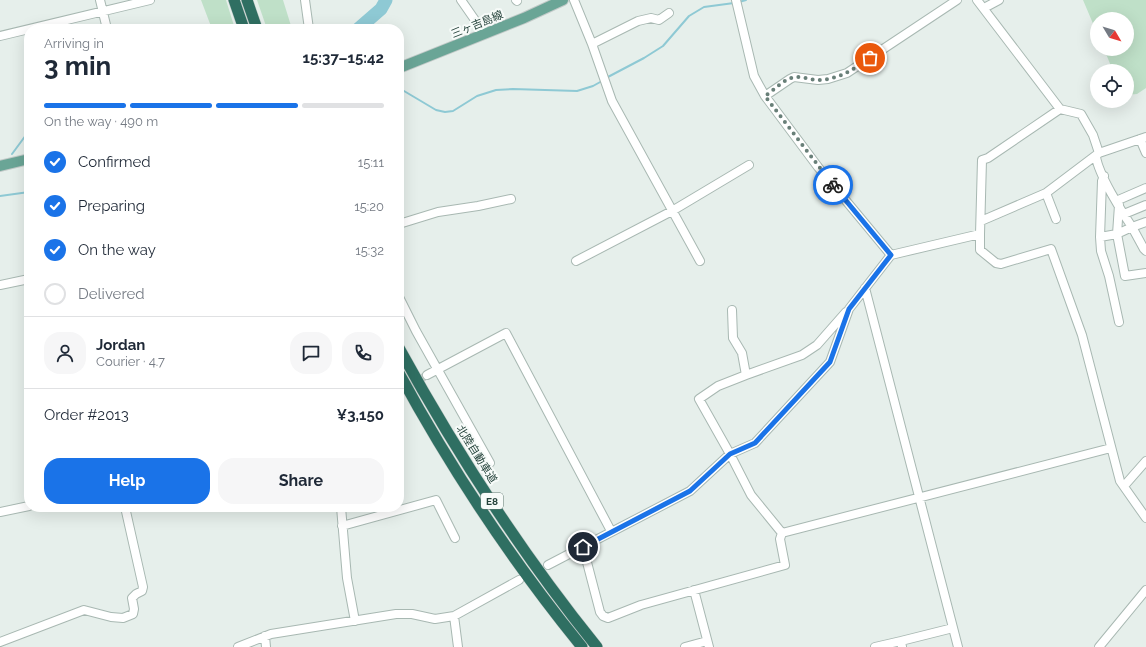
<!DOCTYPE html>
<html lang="en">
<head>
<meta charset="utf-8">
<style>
  body { margin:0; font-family:Raleway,"Noto Sans JP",sans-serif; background:#f6f6f7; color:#1f2937; height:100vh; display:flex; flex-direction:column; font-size:15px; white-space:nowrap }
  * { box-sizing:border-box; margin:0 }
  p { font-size:13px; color:#747a83 }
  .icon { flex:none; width:22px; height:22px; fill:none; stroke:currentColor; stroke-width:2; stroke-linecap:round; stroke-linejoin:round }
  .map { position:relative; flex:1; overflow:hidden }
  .sheet { position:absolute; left:24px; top:24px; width:380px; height:488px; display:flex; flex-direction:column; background:#fff; border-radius:16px; box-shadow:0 4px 16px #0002 }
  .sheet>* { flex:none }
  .needle { width:26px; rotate:128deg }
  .controls { position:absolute; left:1090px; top:12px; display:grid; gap:8px }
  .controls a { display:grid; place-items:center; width:44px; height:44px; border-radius:50%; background:#fff; box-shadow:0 4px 16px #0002; font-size:20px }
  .pin { position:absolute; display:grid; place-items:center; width:34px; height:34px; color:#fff; margin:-17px; border:2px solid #fff; border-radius:50%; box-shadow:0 1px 4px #0007 }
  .courier { position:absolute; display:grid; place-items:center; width:40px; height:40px; margin:-20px; border:3px solid #1a73e8; border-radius:50%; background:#fff; color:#222; box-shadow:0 1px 5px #0007 }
  .summary em { font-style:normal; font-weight:700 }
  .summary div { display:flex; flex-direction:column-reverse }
  .summary { display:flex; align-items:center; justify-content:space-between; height:68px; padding:0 20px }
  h1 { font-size:26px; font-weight:700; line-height:30px }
  .bar { display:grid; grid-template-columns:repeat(4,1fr); gap:6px 4px; align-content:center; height:48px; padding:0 20px }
  .bar i { height:5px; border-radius:3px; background:#e0e1e3 }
  .bar .active { background:#1a73e8 }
  .bar p { grid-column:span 4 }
  .line { display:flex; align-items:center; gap:10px; padding:0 20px; border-top:1px solid #e0e1e3 }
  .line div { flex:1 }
  .round { display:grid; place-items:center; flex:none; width:42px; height:42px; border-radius:16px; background:#f6f6f7 }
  ol { padding:0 20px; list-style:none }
  li { display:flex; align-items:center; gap:12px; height:44px }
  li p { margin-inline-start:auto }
  li .icon { padding:4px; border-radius:50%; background:#1a73e8; color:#fff; stroke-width:4 }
  li:last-child { color:#747a83 }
  li i { width:22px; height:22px; border:2px solid #e0e1e3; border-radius:50% }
  .action { display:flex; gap:8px; margin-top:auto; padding:8px 20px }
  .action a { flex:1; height:46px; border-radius:16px; background:#1a73e8; color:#fff; font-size:16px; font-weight:700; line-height:46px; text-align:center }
  .action a+a { background:#f6f6f7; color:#1f2937 }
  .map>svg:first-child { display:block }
</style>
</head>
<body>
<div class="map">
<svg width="1146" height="647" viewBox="0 0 1146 647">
  <rect width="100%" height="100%" fill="#e6efeb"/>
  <path fill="#bfe0c8" d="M201,0H226L235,29H212Z
    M257,0H283L292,29H267Z
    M1083,0H1146V88L1137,94L1127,95V71H1113L1104,49H1127V19H1097V33Z"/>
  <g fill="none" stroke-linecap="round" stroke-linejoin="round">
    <path stroke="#8ec9d4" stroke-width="2" d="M739,2L746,0
      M606,78L644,58L663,46L689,16L704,7L734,3
      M399,88L436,110L445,112L453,111L477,96L496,90L513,89L577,91L593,86L602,81
      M12,154L26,135L29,134
      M0,196L29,192"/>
    <path stroke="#8ec9d4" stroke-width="13" d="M358,29L381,9L386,0"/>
    <path stroke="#bfccc8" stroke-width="8" stroke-dasharray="8 4" stroke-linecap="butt" d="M399,393L427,375"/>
    <defs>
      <path id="minor" d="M100,0L107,29
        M305,0L309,29
        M461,0L484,33
        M516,0L517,1
        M574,0L592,44L612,101L700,261
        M736,0L754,76L765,96L818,167L891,255
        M977,0L1060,109L1081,114L1093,135L1099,153
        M984,8L999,0
        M0,36L150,0
        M592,44L638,21L651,18L659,20L669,13
        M765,96L790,79L794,77L818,80L828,79L847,73L957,0
        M1060,109L988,158L982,160L980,234V250L996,263L1001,264L1051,249L1082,335L1120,481L1146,518
        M1140,139L1146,153
        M1096,157C1099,175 1121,211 1132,227L1146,222
        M1104,176L1102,181L1100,237L1117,234L1119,205
        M1046,193L1056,219
        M1116,201L1146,188
        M1124,214L1146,205
        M981,221L1046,193L1099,153L1146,137
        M399,224L438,212L478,206L511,199
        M1100,237L1101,251L1109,276L1119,322
        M1146,251L1144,249L1132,227L1117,234L1125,276L1146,273
        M576,261L672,211L749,165
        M0,285L29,279
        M865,288L958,647
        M399,297L416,331L490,463
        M732,310L733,338L742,353L746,375L718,386L699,399L730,454L751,495L782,533
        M29,372V371
        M427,375L506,333L611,531
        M746,375L802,355L817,345L846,312
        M1124,486L1146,461
        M341,507L347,578L355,621
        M0,512L29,506
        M342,526L436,500L455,538
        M782,533L1111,448
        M583,547L600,612L603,616L608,618L641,605L785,565L780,539L782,533
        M548,565L690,491L730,454L755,443L830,362L849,309L891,255L980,234
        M694,590L709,647
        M454,616L458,647
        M265,636L266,647
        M0,642L84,610L111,617L123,618L133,614L134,609L132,598L136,594L142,591L143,587L125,507
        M238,647L271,634L396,614H412L435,619L454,616L519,580
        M685,647L707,641
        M875,647L901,641
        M902,647L901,641L953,628
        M1099,647L1146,590"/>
      <path id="major" d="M399,68L524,18L563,0
        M0,166L29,159"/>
      <path id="highway" d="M234,0L244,29
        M247,0L257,29
        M399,348C456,452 522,554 597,647
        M399,373C451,469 513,562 582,647"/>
    </defs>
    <use href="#minor" stroke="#a8b8b2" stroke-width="10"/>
    <use href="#major" stroke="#c2cac8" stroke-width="12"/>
    <use href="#highway" stroke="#c2cac8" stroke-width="12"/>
    <use href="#minor" stroke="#fff" stroke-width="8"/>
    <use href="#major" stroke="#6aa596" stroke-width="10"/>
    <use href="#highway" stroke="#2f6f62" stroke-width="11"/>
  </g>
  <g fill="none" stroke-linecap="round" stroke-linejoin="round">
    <path stroke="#687f78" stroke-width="4" stroke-dasharray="0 7.2" d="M833,185L765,96C773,91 782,81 791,78C799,75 810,80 819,80C840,79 854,69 870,58"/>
    <path stroke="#1a73e8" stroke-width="5" d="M583,547L690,491L730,454L755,443L830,362L849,309L891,255L833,185"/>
  </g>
  <g text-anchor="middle" stroke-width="4" stroke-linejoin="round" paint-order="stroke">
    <rect fill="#f7fbf9" stroke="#637a73" stroke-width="1" x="481" y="493" width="22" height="16" rx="3"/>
    <g font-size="10" font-weight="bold" fill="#24423a">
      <text x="492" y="505">E8</text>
    </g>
    <g font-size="11" fill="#24423a" stroke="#f7fbf9">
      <text transform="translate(477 24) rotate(-22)" y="4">三ヶ吉島線</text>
      <text transform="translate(477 454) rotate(58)" y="4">北陸自動車道</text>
    </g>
  </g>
</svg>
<div class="controls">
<a><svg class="needle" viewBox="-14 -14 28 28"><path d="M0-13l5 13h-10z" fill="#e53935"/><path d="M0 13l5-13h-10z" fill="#747a83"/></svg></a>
<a><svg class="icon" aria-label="locate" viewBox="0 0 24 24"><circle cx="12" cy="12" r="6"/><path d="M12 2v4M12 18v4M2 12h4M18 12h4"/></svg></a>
</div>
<div class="pin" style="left:870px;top:58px;background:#ea580c"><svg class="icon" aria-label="bag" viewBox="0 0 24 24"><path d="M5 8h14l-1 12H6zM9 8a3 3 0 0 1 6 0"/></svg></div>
<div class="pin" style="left:583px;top:547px;background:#1f2937"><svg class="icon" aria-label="home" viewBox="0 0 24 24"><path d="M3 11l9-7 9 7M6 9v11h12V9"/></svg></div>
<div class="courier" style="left:833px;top:185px"><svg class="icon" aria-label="bike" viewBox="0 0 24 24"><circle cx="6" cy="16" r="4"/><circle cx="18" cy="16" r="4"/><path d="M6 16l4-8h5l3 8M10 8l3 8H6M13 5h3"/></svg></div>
<section class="sheet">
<div class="summary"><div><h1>3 min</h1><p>Arriving in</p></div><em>15:37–15:42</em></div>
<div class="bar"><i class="active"></i><i class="active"></i><i class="active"></i><i></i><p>On the way · 490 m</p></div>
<ol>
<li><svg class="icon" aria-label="check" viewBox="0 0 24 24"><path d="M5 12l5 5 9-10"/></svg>Confirmed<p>15:11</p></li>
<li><svg class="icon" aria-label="check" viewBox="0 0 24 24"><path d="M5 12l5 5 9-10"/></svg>Preparing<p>15:20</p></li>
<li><svg class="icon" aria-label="check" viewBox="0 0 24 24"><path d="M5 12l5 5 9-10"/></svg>On the way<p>15:32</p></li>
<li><i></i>Delivered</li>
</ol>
<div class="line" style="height:72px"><a class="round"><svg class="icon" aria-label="person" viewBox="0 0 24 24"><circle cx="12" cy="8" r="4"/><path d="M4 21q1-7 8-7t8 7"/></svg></a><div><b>Jordan</b><p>Courier · 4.7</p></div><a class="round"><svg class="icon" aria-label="chat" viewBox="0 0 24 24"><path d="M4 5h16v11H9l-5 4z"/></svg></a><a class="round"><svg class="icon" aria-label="phone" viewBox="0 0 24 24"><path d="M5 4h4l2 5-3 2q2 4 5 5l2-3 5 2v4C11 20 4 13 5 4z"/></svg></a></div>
<div class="line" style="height:52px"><div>Order #2013</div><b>¥3,150</b></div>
<div class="action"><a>Help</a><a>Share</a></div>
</section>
</div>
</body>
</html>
